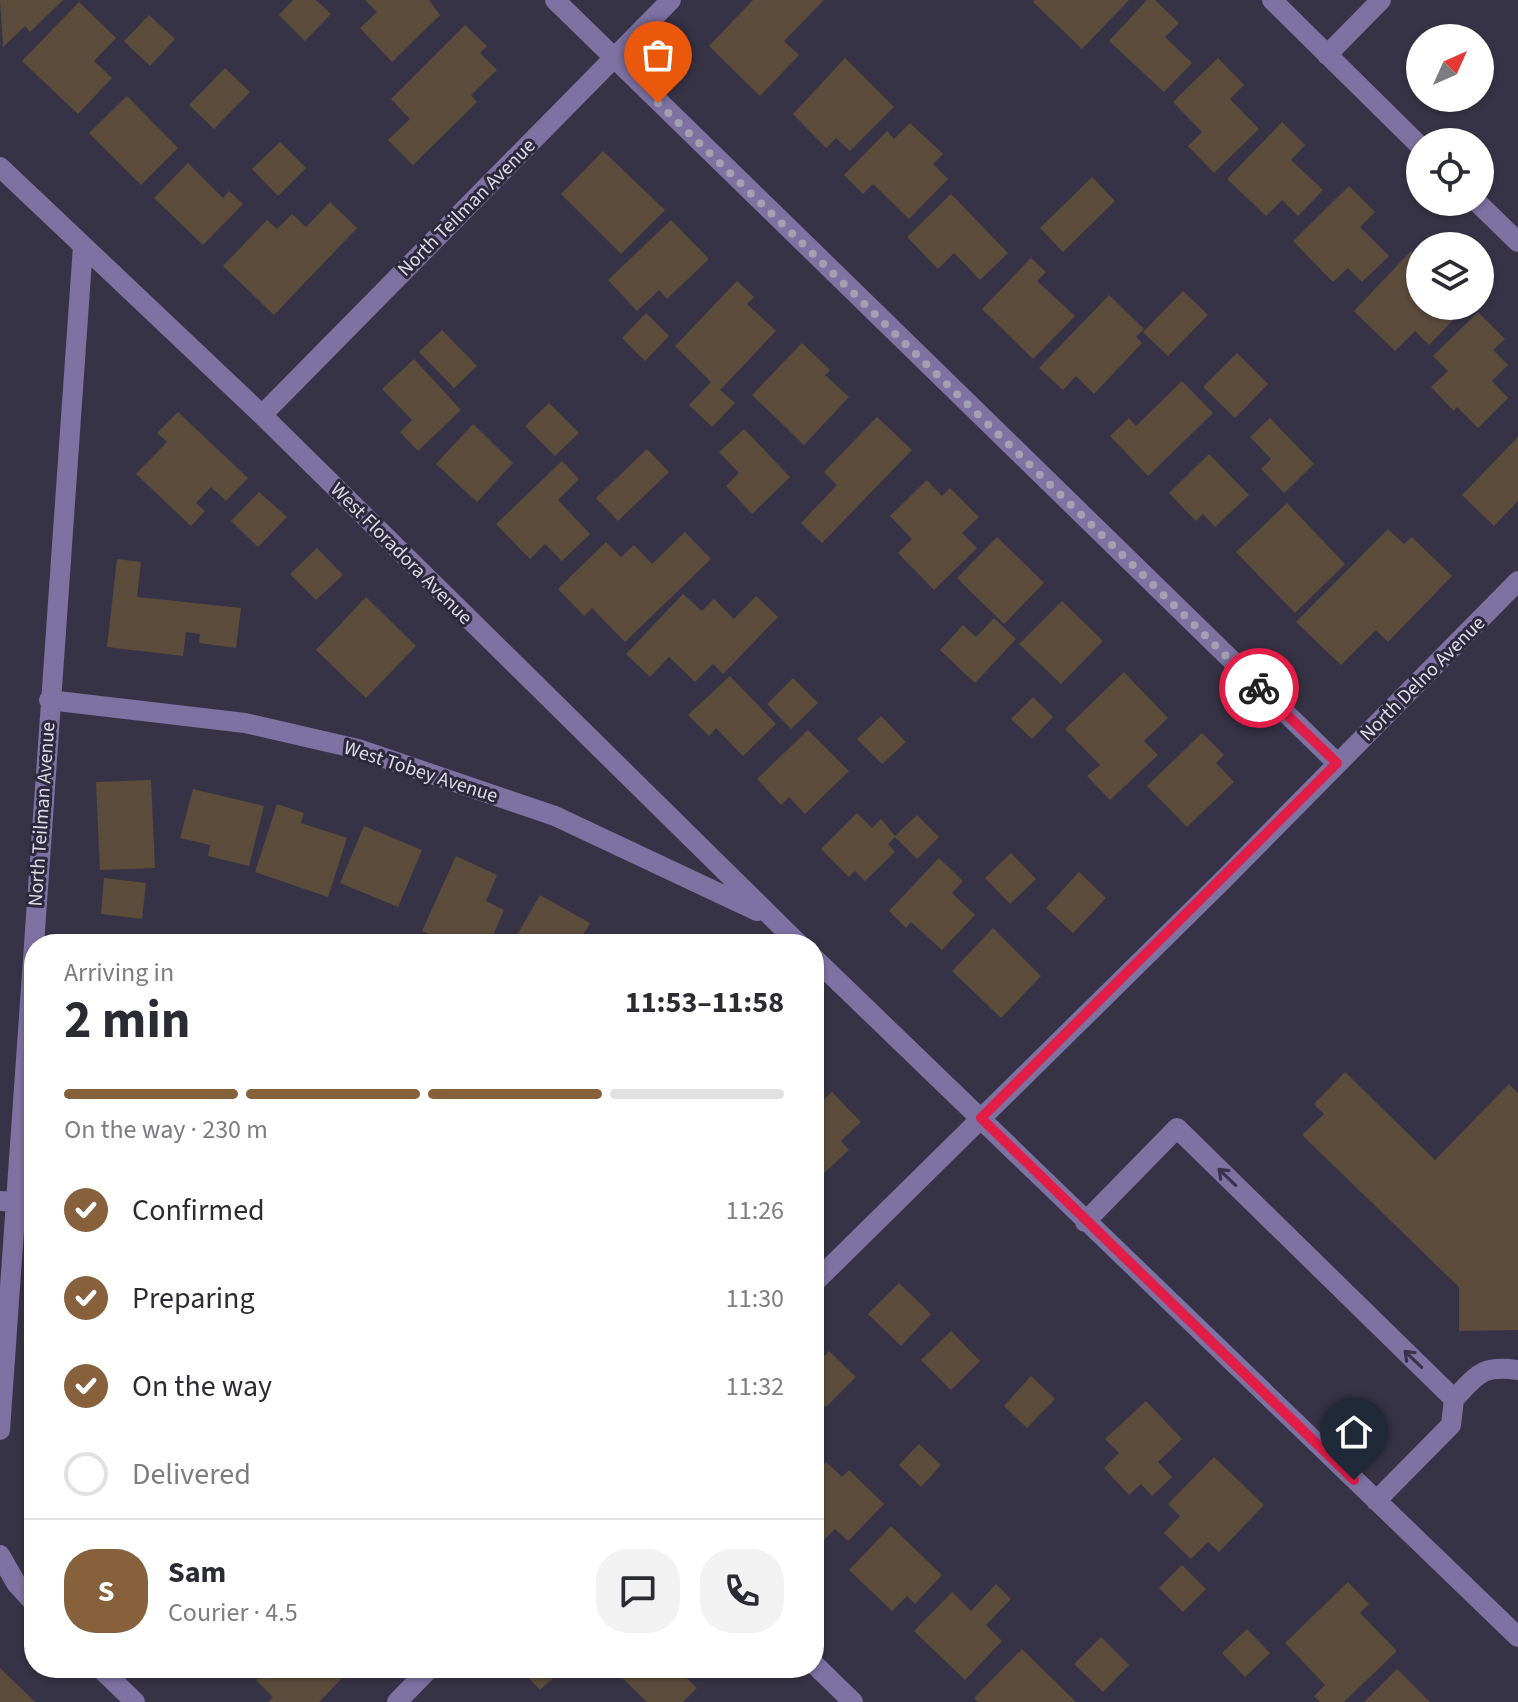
<!DOCTYPE html>
<html lang="en">
<head>
<meta charset="utf-8">
<style>
  body { margin:0; font-family:"Source Sans 3",sans-serif; background:#f2f2f3; color:#2b2b33; height:100vh; display:flex; flex-direction:column; font-size:30px; white-space:nowrap }
  * { box-sizing:border-box; margin:0 }
  p { font-size:26px; color:#7c7c81 }
  .icon { flex:none; width:44px; height:44px; fill:none; stroke:currentColor; stroke-width:2; stroke-linecap:round; stroke-linejoin:round }
  .map { position:relative; flex:1; overflow:hidden }
  .drawer { position:absolute; left:24px; top:934px; width:800px; height:744px; display:flex; flex-direction:column; background:#fff; border-radius:32px; box-shadow:0 2px 6px #0004 }
  .drawer>* { flex:none }
  .needle { width:52px; rotate:45deg }
  .fabs { position:absolute; left:1406px; top:24px; display:grid; gap:16px }
  .fabs a { display:grid; place-items:center; width:88px; height:88px; border-radius:50%; background:#fff; box-shadow:0 2px 6px #0004; font-size:40px }
  .pin { position:absolute; display:grid; place-items:center; width:68px; height:68px; color:#fff; margin:-82px -34px; border-radius:50% 50% 50% 0; rotate:-45deg; box-shadow:0 0 8px #0007 }
  .pin .icon { rotate:45deg }
  .courier { position:absolute; display:grid; place-items:center; width:80px; height:80px; margin:-40px; border:6px solid #e11d48; border-radius:50%; background:#fff; color:#222; box-shadow:0 2px 10px #0007 }
  .headline em { font-style:normal; font-weight:700 }
  .headline div { display:flex; flex-direction:column-reverse }
  .headline { display:flex; align-items:center; justify-content:space-between; height:136px; padding:0 40px }
  h1 { font-size:52px; font-weight:700; line-height:60px }
  .bar { display:grid; grid-template-columns:repeat(4,1fr); gap:12px 8px; align-content:center; height:96px; padding:0 40px }
  .bar i { height:10px; border-radius:6px; background:#e1e1e2 }
  .bar .on { background:#86613c }
  .bar p { grid-column:span 4 }
  .line { display:flex; align-items:center; gap:20px; padding:0 40px; border-top:2px solid #e1e1e2 }
  .line div { flex:1 }
  .round { display:grid; place-items:center; flex:none; width:84px; height:84px; border-radius:32px; background:#f2f2f3 }
  ol { padding:0 40px; list-style:none }
  li { display:flex; align-items:center; gap:24px; height:88px }
  li p { margin-inline-start:auto }
  li .icon { padding:8px; border-radius:50%; background:#86613c; color:#fff; stroke-width:4 }
  li:last-child { color:#7c7c81 }
  li i { width:44px; height:44px; border:4px solid #e1e1e2; border-radius:50% }
  .map>svg:first-child { display:block }
</style>
</head>
<body>
<div class="map">
<svg width="1518" height="1702" viewBox="0 0 1518 1702">
  <rect width="100%" height="100%" fill="#373346"/>
  <path fill="#5c4c3c" d="M0,0H63L30,32L25,26L3,47Z
    M293,0H316L331,14L305,41L279,15Z
    M365,0H429L440,15L392,62L360,28L377,12Z
    M753,0H824L784,41L799,55L760,96L709,46Z
    M1035,0H1129L1082,49L1033,2Z
    M1147,0H1155L1179,23L1165,37L1192,63L1164,92L1109,41Z
    M79,2L116,38L94,61L112,78L78,114L22,61Z
    M149,15L175,39L150,66L124,41Z
    M465,25L487,46L480,53L497,70L471,95L477,102L413,165L388,140L410,119L391,99Z
    M845,58L894,107L850,151L836,138L826,148L793,114Z
    M1218,58L1244,85L1230,99L1259,129L1214,173L1188,146L1202,132L1173,102Z
    M225,68L250,92L214,129L189,105Z
    M127,96L178,148L141,185L89,133Z
    M1282,122L1305,145L1291,160L1323,190L1298,216L1282,200L1266,216L1227,179Z
    M910,123L943,154L933,164L948,179L909,219L873,184L863,194L844,175L887,131L894,139Z
    M280,142L306,168L278,196L252,169Z
    M603,151L665,210L621,254L561,194Z
    M188,163L223,198L229,191L243,204L203,245L154,198Z
    M1092,177L1115,201L1063,252L1040,228Z
    M1349,186L1375,212L1360,227L1389,256L1362,282L1348,268L1333,282L1293,241Z
    M951,194L1008,253L980,280L954,253L938,269L907,237Z
    M330,202L357,228L274,315L223,266L267,220L277,229L292,214L306,227Z
    M671,220L709,259L667,299L659,290L637,311L608,280Z
    M1411,251L1420,260V306H1440L1454,319L1429,345L1415,331L1395,351L1354,311Z
    M1031,258L1046,272L1037,281L1075,316L1033,359L982,309Z
    M737,281L754,297L747,304L776,331L720,390L735,403L712,427L689,405L711,382L675,346Z
    M1183,291L1208,315L1168,356L1143,332Z
    M1109,295L1144,329L1136,337L1142,343L1094,394L1076,376L1063,390L1039,368Z
    M1478,312L1505,339L1493,350L1508,365L1492,381L1508,398L1478,428L1457,407L1454,411L1431,387L1448,371L1433,356Z
    M646,313L669,336L645,361L622,338Z
    M442,330L477,366L454,388L419,352Z
    M802,343L830,370L825,375L849,397L804,445L752,395Z
    M1237,353L1268,384L1235,418L1203,387Z
    M414,359L461,410L418,451L400,432L412,420L382,389Z
    M1182,381L1213,413L1148,476L1110,436L1129,418L1136,426Z
    M549,403L579,433L555,456L525,426Z
    M178,412L248,478L226,501L211,487L196,503L205,511L191,526L136,474L167,442L157,433Z
    M877,417L912,450L822,543L801,523L837,485L824,472Z
    M1270,418L1314,464L1284,493L1261,469L1271,459L1250,437Z
    M473,424L513,463L477,502L436,464Z
    M744,429L790,477L752,514L726,486L739,473L719,452Z
    M1518,437V501L1494,526L1462,495Z
    M647,449L669,472L618,521L596,498Z
    M1209,454L1249,495L1215,527L1203,514L1196,521L1169,493Z
    M562,461L579,479L558,500L590,534L562,561L545,544L530,559L496,524Z
    M927,480L942,496L950,488L979,517L962,533L977,548L934,590L898,553L912,539L890,516Z
    M259,492L287,517L258,547L231,521Z
    M1287,503L1345,564L1295,613L1236,552Z
    M1388,529L1404,544L1412,537L1452,576L1388,642L1376,630L1341,665L1296,622Z
    M685,532L711,559L625,642L592,608L584,616L558,589L606,542L621,557L634,545L652,564Z
    M997,537L1044,583L1004,624L957,578Z
    M317,548L343,575L316,600L290,574Z
    M117,559L141,562L137,597L241,608L236,648L199,643L200,634L186,632L183,656L107,647Z
    M683,594L702,611L714,599L734,619L756,596L778,617L723,674L713,664L695,682L669,657L650,677L626,654Z
    M366,597L416,646L366,698L316,650Z
    M1062,601L1103,641L1061,684L1019,644Z
    M994,618L1016,639L975,683L940,650L963,625L976,637Z
    M1124,672L1168,718L1144,741L1158,755L1110,800L1087,776L1100,765L1065,729Z
    M730,676L776,724L743,756L716,728L709,736L688,715Z
    M793,678L818,703L791,729L767,704Z
    M1033,697L1053,717L1032,739L1011,719Z
    M881,716L906,742L882,764L857,739Z
    M808,730L849,771L805,814L789,797L781,805L757,779Z
    M1202,733L1224,755L1216,763L1234,782L1187,827L1147,786Z
    M151,780L155,868L100,870L96,782Z
    M193,789L264,806L249,866L208,856L210,845L180,838Z
    M277,804L304,813L301,823L347,838L328,897L255,872Z
    M857,813L872,828L881,819L895,836L917,815L939,837L917,859L895,837L888,844L895,852L865,881L855,871L849,877L821,849Z
    M364,826L422,850L398,907L340,883Z
    M1011,853L1036,879L1010,904L985,878Z
    M456,856L497,875L486,901L504,910L490,942L475,935L471,944H451L422,931Z
    M939,858L963,881L952,893L975,915L942,950L911,922L906,928L889,911Z
    M1079,872L1106,898L1073,933L1046,908Z
    M104,878L146,883L142,919L101,914Z
    M540,895L590,923L578,944H512Z
    M993,928L1041,976L1001,1018L952,971Z
    M1345,1072L1435,1160L1509,1084L1518,1093V1330L1459,1331V1287L1302,1135L1324,1114L1314,1104Z
    M832,1092L861,1122L841,1141L849,1150L823,1174L814,1165V1109Z
    M899,1283L931,1314L901,1346L868,1314Z
    M951,1331L980,1361L951,1390L921,1360Z
    M829,1351L856,1377L826,1407L814,1394V1366Z
    M1031,1376L1055,1399L1027,1428L1004,1406Z
    M1146,1401L1182,1439L1158,1462L1172,1477L1152,1496L1141,1484L1129,1495L1104,1468L1119,1453L1105,1439Z
    M919,1444L941,1465L921,1487L899,1465Z
    M1214,1457L1264,1505L1219,1552L1208,1542L1191,1559L1164,1533L1180,1516L1168,1504Z
    M826,1462L842,1477L849,1470L884,1504L848,1541L835,1529L819,1545L814,1540V1475Z
    M891,1526L942,1575L915,1604L907,1596L892,1611L849,1570Z
    M1182,1565L1206,1589L1183,1612L1159,1588Z
    M1348,1582L1369,1604L1360,1613L1397,1651L1344,1702H1320L1314,1696L1325,1685L1285,1643Z
    M996,1584L1011,1599L986,1625L1002,1641L965,1680L914,1631L952,1592L971,1611Z
    M1247,1629L1270,1653L1245,1677L1222,1653Z
    M1101,1637L1129,1665L1103,1692L1074,1664Z
    M1022,1649L1076,1702H978L974,1698Z
    M0,1668L35,1702H0Z
    M267,1668H329L333,1672L337,1668H352L319,1702H268L273,1697L256,1680Z
    M519,1668H564L540,1690Z
    M624,1668H676L697,1688L683,1702H647L618,1674Z
    M1397,1669L1430,1702H1364Z"/>
  <g fill="none" stroke-linecap="round" stroke-linejoin="round">
    <path stroke="#7d72a2" stroke-width="20" d="M555,0L1337,763
      M1272,0L1420,146
      M1327,55L1381,0
      M0,167L262,415L799,944
      M1477,202L1518,242
      M262,415L671,0
      M49,700L245,723L358,749L555,816L757,911
      M814,958L1518,1637
      M0,1201L34,1203
      M1085,1222L1177,1128L1454,1399C1478,1374 1482,1365 1518,1370
      M814,1283L1222,881L1518,581
      M0,1430L83,246
      M1376,1501L1451,1425L1454,1399
      M0,1555L16,1583L34,1603
      M814,1664L853,1702
      M100,1668L135,1702
      M397,1702L430,1668"/>
  </g>
  <defs><path id="oneway-shaft" d="M-6 0H5M1.5-3L5.5 0L1.5 3" fill="none" stroke-width="1.6" stroke-linecap="round" stroke-linejoin="round" transform="scale(2)"/></defs>
  <g stroke="#39344b">
    <use href="#oneway-shaft" transform="translate(1227 1177) rotate(-136)"/>
    <use href="#oneway-shaft" transform="translate(1413 1359) rotate(-136)"/>
  </g>
  <g fill="none" stroke-linecap="round" stroke-linejoin="round">
    <path stroke="#a3a0af" stroke-width="8" stroke-dasharray="0 14.4" d="M658,103L1259,688"/>
    <path stroke="#e11d48" stroke-width="10" d="M1259,688L1337,763L981,1118L1354,1480"/>
  </g>
  <g text-anchor="middle" stroke-width="6" stroke-linejoin="round" paint-order="stroke">
    <g font-size="20" fill="#dddbe7" stroke="#2d293c">
      <text transform="translate(466 207) rotate(-45)" y="7">North Teilman Avenue</text>
      <text transform="translate(402 553) rotate(45)" y="7">West Floradora Avenue</text>
      <text transform="translate(1422 678) rotate(-45)" y="7">North Delno Avenue</text>
      <text transform="translate(421 771) rotate(18)" y="7">West Tobey Avenue</text>
      <text transform="translate(41 814) rotate(-86)" y="7">North Teilman Avenue</text>
    </g>
  </g>
</svg>
<div class="fabs">
<a><svg class="needle" viewBox="-14 -14 28 28"><path d="M0-13l5 13h-10z" fill="#e53935"/><path d="M0 13l5-13h-10z" fill="#7c7c81"/></svg></a>
<a><svg class="icon" aria-label="locate" viewBox="0 0 24 24"><circle cx="12" cy="12" r="6"/><path d="M12 2v4M12 18v4M2 12h4M18 12h4"/></svg></a>
<a><svg class="icon" aria-label="layers" viewBox="0 0 24 24"><path d="M12 4l9 5-9 5-9-5zM3 14l9 5 9-5"/></svg></a>
</div>
<div class="pin" style="left:658px;top:103px;background:#ea580c"><svg class="icon" aria-label="bag" viewBox="0 0 24 24"><path d="M5 8h14l-1 12H6zM9 8a3 3 0 0 1 6 0"/></svg></div>
<div class="pin" style="left:1354px;top:1480px;background:#1f2937"><svg class="icon" aria-label="home" viewBox="0 0 24 24"><path d="M3 11l9-7 9 7M6 9v11h12V9"/></svg></div>
<div class="courier" style="left:1259px;top:688px"><svg class="icon" aria-label="bike" viewBox="0 0 24 24"><circle cx="6" cy="16" r="4"/><circle cx="18" cy="16" r="4"/><path d="M6 16l4-8h5l3 8M10 8l3 8H6M13 5h3"/></svg></div>
<section class="drawer">
<div class="headline"><div><h1>2 min</h1><p>Arriving in</p></div><em>11:53–11:58</em></div>
<div class="bar"><i class="on"></i><i class="on"></i><i class="on"></i><i></i><p>On the way · 230 m</p></div>
<ol>
<li><svg class="icon" aria-label="check" viewBox="0 0 24 24"><path d="M5 12l5 5 9-10"/></svg>Confirmed<p>11:26</p></li>
<li><svg class="icon" aria-label="check" viewBox="0 0 24 24"><path d="M5 12l5 5 9-10"/></svg>Preparing<p>11:30</p></li>
<li><svg class="icon" aria-label="check" viewBox="0 0 24 24"><path d="M5 12l5 5 9-10"/></svg>On the way<p>11:32</p></li>
<li><i></i>Delivered</li>
</ol>
<div class="line" style="height:144px"><b class="round" style="background:#86613c;color:#fff">S</b><div><b>Sam</b><p>Courier · 4.5</p></div><a class="round"><svg class="icon" aria-label="chat" viewBox="0 0 24 24"><path d="M4 5h16v11H9l-5 4z"/></svg></a><a class="round"><svg class="icon" aria-label="phone" viewBox="0 0 24 24"><path d="M5 4h4l2 5-3 2q2 4 5 5l2-3 5 2v4C11 20 4 13 5 4z"/></svg></a></div>
</section>
</div>
</body>
</html>
